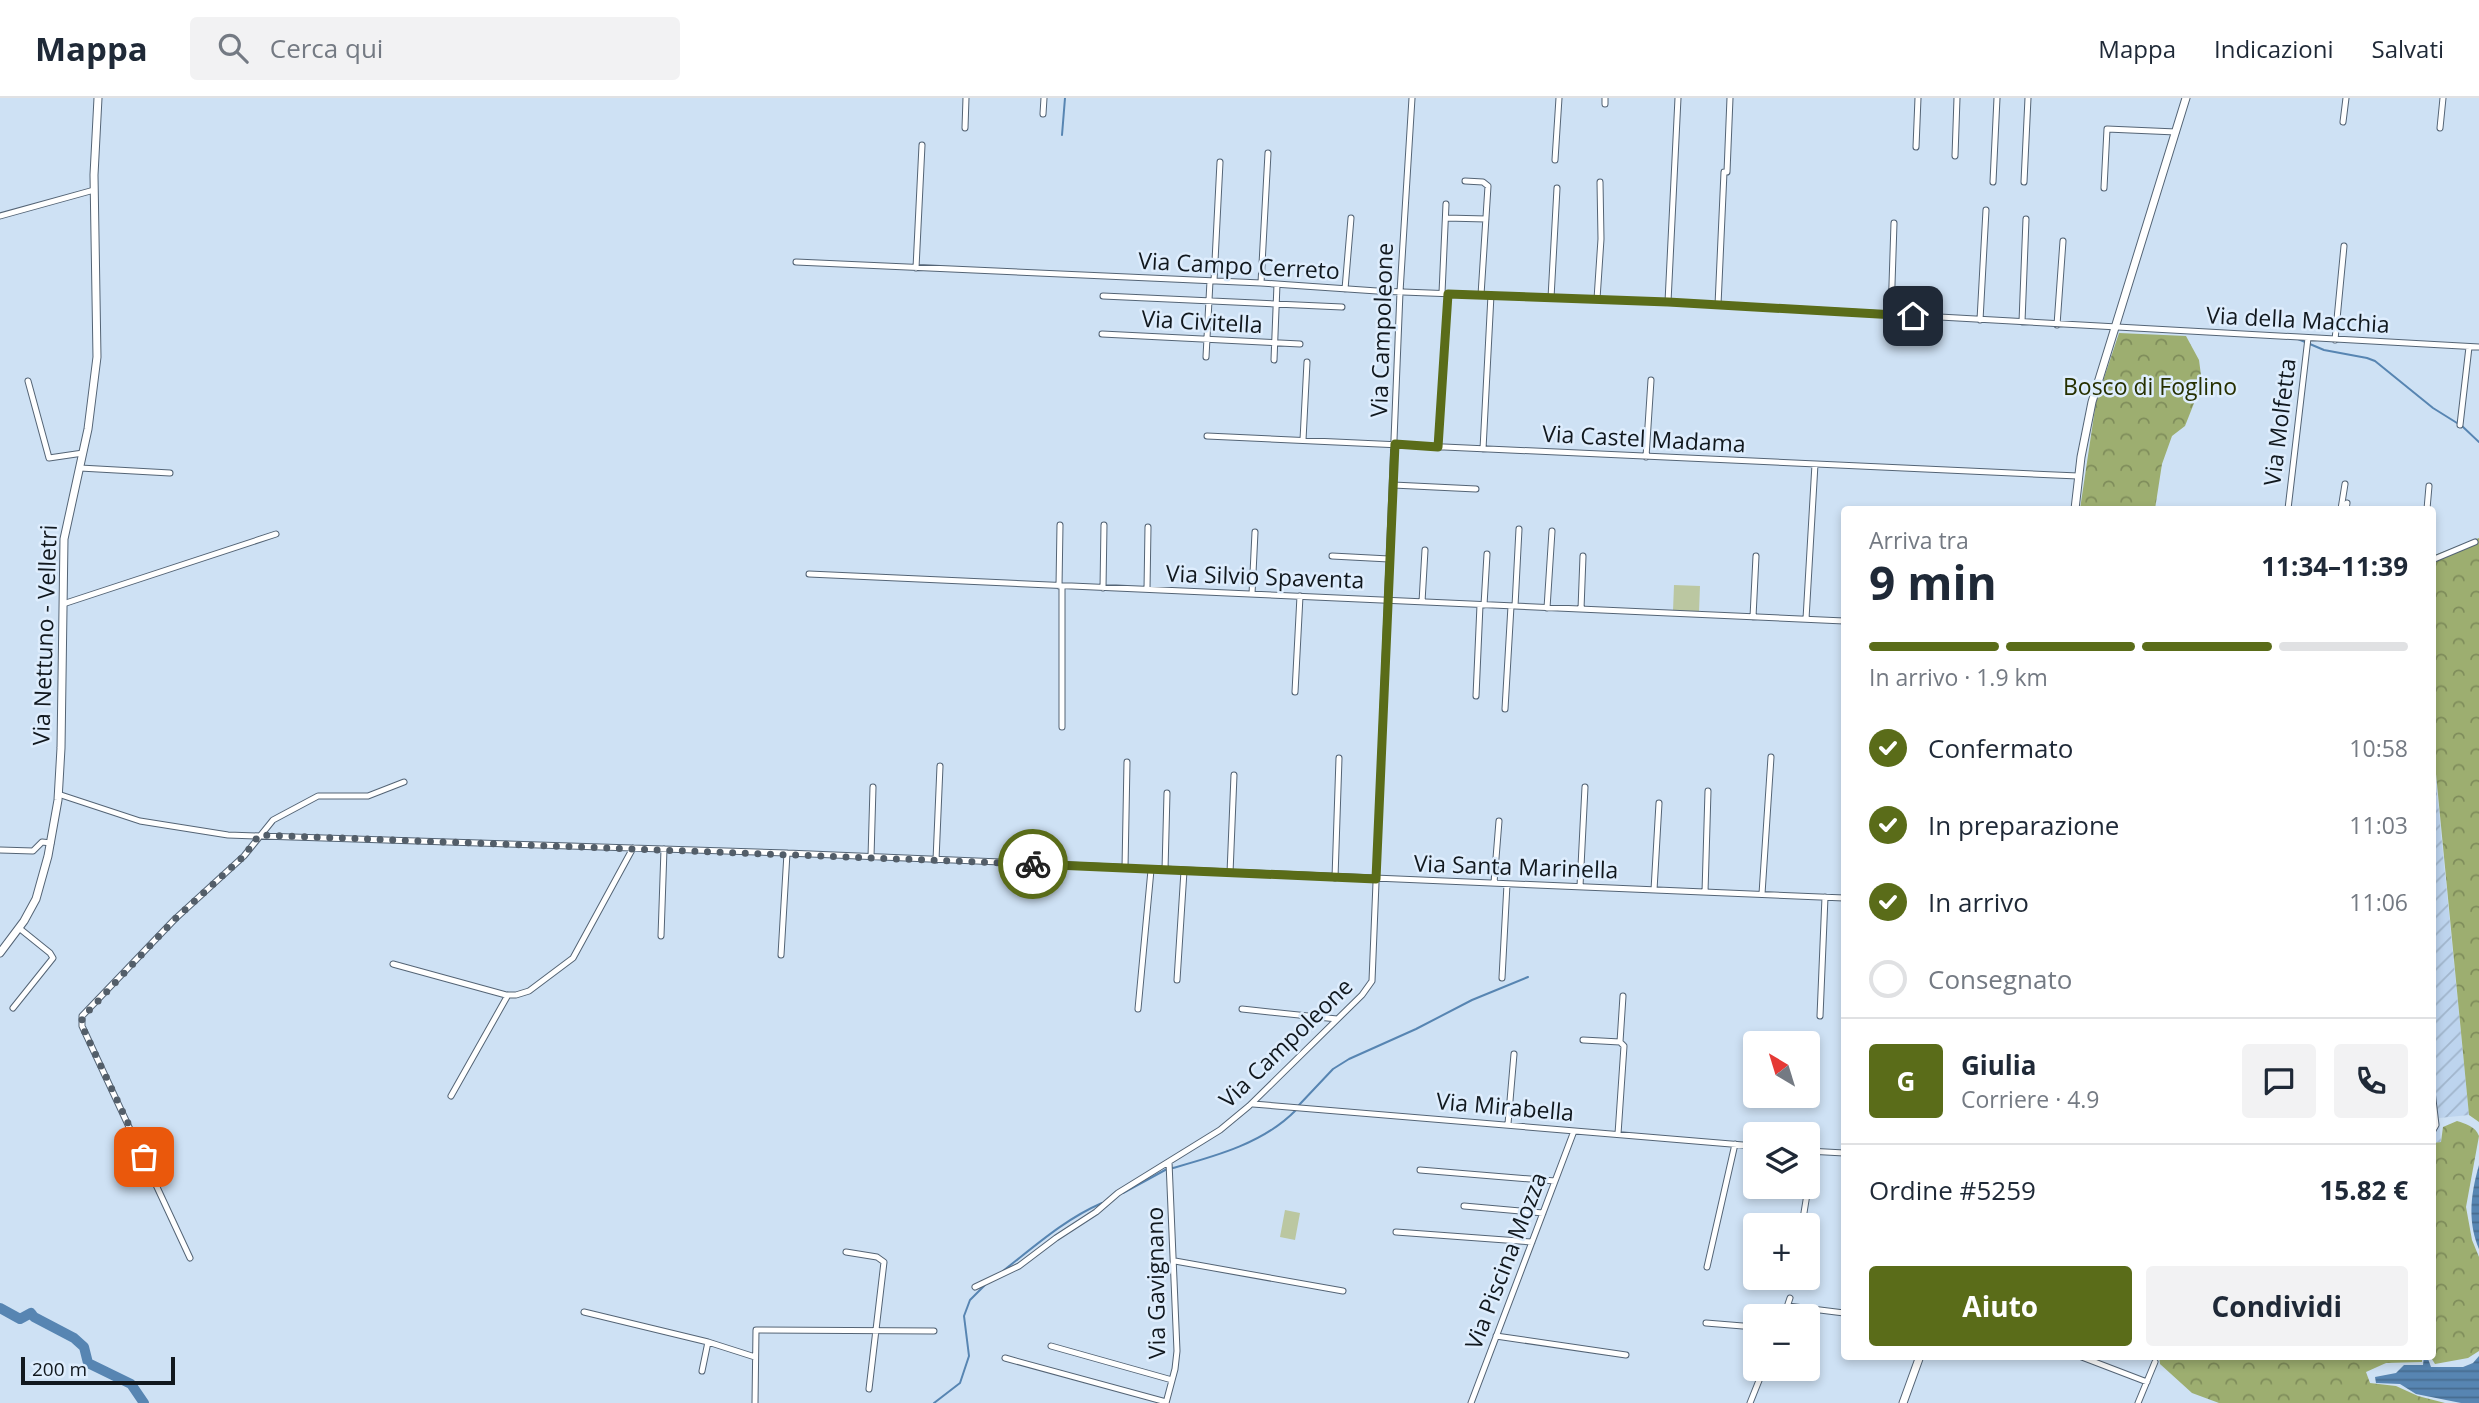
<!DOCTYPE html>
<html lang="it">
<head>
<meta charset="utf-8">
<style>
  body { margin:0; font-family:"Open Sans",sans-serif; background:#f2f2f3; color:#1f2937; height:100vh; display:flex; flex-direction:column; font-size:26px; white-space:nowrap }
  * { box-sizing:border-box; margin:0 }
  p { font-size:23px; color:#747a83 }
  .icon { flex:none; width:38px; height:38px; fill:none; stroke:currentColor; stroke-width:2; stroke-linecap:round; stroke-linejoin:round }
  .map { position:relative; flex:1; overflow:hidden }
  .sheet { position:absolute; left:1841px; top:408px; width:595px; height:854px; display:flex; flex-direction:column; background:#fff; border-radius:7px; box-shadow:0 4px 10px #0003 }
  .sheet>* { flex:none }
  .needle { width:46px; rotate:322deg }
  .buttons { position:absolute; left:1743px; top:933px; display:grid; gap:14px }
  .buttons a { display:grid; place-items:center; width:77px; height:77px; border-radius:7px; background:#fff; box-shadow:0 4px 10px #0003; font-size:35px }
  .scale { position:absolute; left:21px; bottom:18px; width:154px; box-sizing:border-box; padding-left:7px; border:4px solid #11181e; border-top:0; font-size:19px; line-height:24px; white-space:nowrap; color:#11181e; -webkit-text-stroke:5px #deedfd; paint-order:stroke }
  .pin { position:absolute; display:grid; place-items:center; width:60px; height:60px; color:#fff; margin:-30px; border-radius:14px; box-shadow:0 4px 10px #0006 }
  .courier { position:absolute; display:grid; place-items:center; width:70px; height:70px; margin:-35px; border:5px solid #5a6c19; border-radius:50%; background:#fff; color:#222; box-shadow:0 2px 9px #0007 }
  .summary em { font-style:normal; font-weight:700 }
  .summary div { display:flex; flex-direction:column-reverse }
  .summary { display:flex; align-items:center; justify-content:space-between; height:119px; padding:0 28px }
  h1 { font-size:46px; font-weight:700; line-height:52px }
  .bar { display:grid; grid-template-columns:repeat(4,1fr); gap:10px 7px; align-content:center; height:84px; padding:0 28px }
  .bar i { height:9px; border-radius:5px; background:#e0e1e3 }
  .bar .current { background:#5a6c19 }
  .bar p { grid-column:span 4 }
  .line { display:flex; align-items:center; gap:18px; padding:0 28px; border-top:2px solid #e0e1e3 }
  .line div { flex:1 }
  .round { display:grid; place-items:center; flex:none; width:74px; height:74px; border-radius:7px; background:#f2f2f3 }
  ol { padding:0 28px; list-style:none }
  li { display:flex; align-items:center; gap:21px; height:77px }
  li p { margin-inline-start:auto }
  li .icon { padding:7px; border-radius:50%; background:#5a6c19; color:#fff; stroke-width:4 }
  li:last-child { color:#747a83 }
  li i { width:38px; height:38px; border:4px solid #e0e1e3; border-radius:50% }
  .primary-button { display:flex; gap:14px; margin-top:auto; padding:14px 28px }
  .primary-button a { flex:1; height:80px; border-radius:7px; background:#5a6c19; color:#fff; font-size:28px; font-weight:700; line-height:80px; text-align:center }
  .primary-button a+a { background:#f2f2f3; color:#1f2937 }
  header { display:flex; align-items:center; gap:42px; box-sizing:border-box; height:98px; padding:0 35px; background:#fff; border-bottom:2px solid #e0e1e3 }
  header strong { font-size:33px }
  nav { display:flex; gap:38px; margin-inline-start:auto; font-size:24px }
  .search { width:490px; height:63px; background:#f2f2f3; display:flex; align-items:center; gap:18px; box-sizing:border-box; padding:0 24px; border-radius:7px; color:#747a83; font-size:26px }
  .map>svg:first-child { display:block }
</style>
</head>
<body>
<header>
<strong>Mappa</strong>
<div class="search"><svg class="icon" aria-label="search" viewBox="0 0 24 24"><circle cx="10" cy="10" r="6"/><path d="M15 15l6 6"/></svg>Cerca qui</div>
<nav><a>Mappa</a><a>Indicazioni</a><a>Salvati</a></nav>
</header>
<div class="map">
<svg width="2479" height="1305" viewBox="0 0 2479 1305">
  <defs>
    <pattern id="industrial-furrows" width="10" height="10" patternUnits="userSpaceOnUse" patternTransform="scale(1.75)"><rect width="10" height="10" fill="#bdd4ee"/><path d="M-1 1l2-2M0 10L10 0M9 11l2-2" fill="none" stroke="#a1b5cc"/></pattern>
    <pattern id="forest-crowns" width="20" height="18" patternUnits="userSpaceOnUse" patternTransform="scale(1.75)"><rect width="20" height="18" fill="#9dae70"/><path d="M2 6a3 3 0 1 1 6 0M12 15a3 3 0 1 1 6 0" fill="none" stroke="#7f8d5b"/></pattern>
    <pattern id="water-rules" width="6" height="5" patternUnits="userSpaceOnUse" patternTransform="scale(1.75)"><rect width="6" height="5" fill="#5785b2"/><path d="M0 2.5h6" fill="none" stroke="#476c90"/></pattern>
  </defs>
  <rect width="100%" height="100%" fill="#cee1f4"/>
  <path fill="url(#industrial-furrows)" d="M2432,645L2469,1017L2439,1020L2441,1044L2433,1045Z"/>
  <path fill="#bbc7a1" d="M1674,487L1700,488L1699,514L1673,513Z
    M1285,1112L1300,1115L1295,1142L1280,1139Z"/>
  <path fill="url(#forest-crowns)" d="M2119,235L2186,238L2199,262L2202,285L2185,328L2172,338L2162,366L2155,411H2080L2096,304Z
    M2479,440V1024L2469,1017L2433,645L2432,458Z
    M2457,1023C2466,1026 2475,1028 2479,1038L2466,1109L2472,1142L2479,1159V1253L2468,1260L2435,1266L2430,1258H2432L2433,1045L2441,1044L2443,1029Z
    M2159,1258H2422V1264L2386,1265L2366,1274L2370,1285L2396,1288L2418,1298L2445,1305H2219L2192,1295L2160,1266Z"/>
  <path fill="url(#water-rules)" d="M2479,1067V1151C2467,1123 2471,1095 2479,1067Z
    M2424,1258H2427L2431,1269H2463L2473,1265L2479,1258V1305H2461L2416,1296L2400,1286L2376,1285L2375,1279L2396,1275L2404,1267H2423Z"/>
  <g fill="none" stroke-linecap="round" stroke-linejoin="round">
    <path stroke="#5785b2" stroke-width="2" d="M1062,37L1065,0
      M2298,241L2324,252L2367,260L2375,263L2433,310L2457,325
      M2462,328L2479,344
      M1299,1007L1333,971L1349,961L1416,931L1472,902L1528,879
      M1173,1070C1216,1058 1264,1045 1296,1012
      M1123,1095L1167,1071
      M1003,1173C1035,1148 1065,1121 1102,1105
      M934,1305L960,1285L969,1258L964,1218L970,1202L985,1187"/>
    <path stroke="#5785b2" stroke-width="10" d="M0,1210L20,1221L31,1215L34,1219L74,1240L84,1249L88,1265L131,1286L144,1305"/>
    <defs>
      <path id="street" d="M1605,6V0
        M1043,16L1044,0
        M2343,24L2346,0
        M965,30L966,0
        M2440,30L2443,0
        M1916,49L1918,0
        M1955,58L1957,0
        M1555,62L1559,0
        M1727,74L1730,0
        M1465,83L1483,84L1488,88L1481,197
        M1993,84L1997,0
        M2024,84L2028,0
        M2104,90L2107,31L2176,34
        M0,118L94,92
        M1446,120L1486,121
        M796,164L1261,185L1377,193L1668,204L2479,249
        M916,170L922,47
        M1214,183L1220,64
        M1261,185L1268,55
        M1345,191L1351,120
        M1442,195L1446,106
        M1103,198L1342,209
        M1551,200L1557,90
        M1597,201L1601,141L1600,84
        M1668,204L1678,0
        M1718,207L1724,74
        M1891,217L1894,125
        M1980,222L1986,112
        M2022,224L2026,121
        M2057,227L2063,143
        M1102,236L1300,246
        M2335,242L2344,148
        M1206,259L1210,183
        M1274,262L1277,186
        M28,283L49,360L83,355
        M2460,327L2469,249
        M1207,338L2078,378
        M1303,342L1307,264
        M1438,349L1448,196
        M1483,351L1491,197
        M1646,359L1651,282
        M80,370L170,375
        M1393,387L1476,391
        M2288,411L2308,240
        M2341,411L2345,386
        M2346,411L2347,405
        M2427,411L2429,388
        M1332,458L1389,461
        M2432,462L2475,444
        M809,476L1844,523
        M1059,488L1060,427
        M1062,488V629
        M1103,490L1104,427
        M1147,491L1148,429
        M1252,496L1255,434
        M1422,504L1425,452
        M63,506L276,436
        M1484,507L1487,456
        M1515,508L1519,431
        M1547,510L1552,433
        M1581,511L1583,458
        M1753,519L1756,458
        M1806,521L1815,366
        M1295,594L1300,498
        M1476,598L1480,507
        M1505,611L1511,508
        M58,696L140,723L228,737L787,755L1844,800
        M0,752L33,753L42,744L51,745
        M871,759L873,689
        M936,762L940,668
        M1125,770L1127,664
        M1165,772L1167,695
        M1230,775L1234,677
        M1335,780L1339,660
        M1494,785L1499,723
        M1580,788L1585,689
        M1654,792L1659,705
        M1705,794L1708,693
        M1762,796L1771,659
        M661,838L664,751
        M781,857L787,755
        M393,866L506,897H516L529,893L573,860L633,750
        M1502,880L1507,786
        M1177,882L1184,773
        M13,910L53,860L50,855L19,830
        M1138,911L1151,772
        M1242,911L1337,921
        M1820,918L1825,799
        M1583,942L1620,944
        M2432,993L2436,1027L2432,1034
        M451,998L508,897
        M1253,1006L1755,1048
        M1508,1026L1514,956
        M1618,1036L1624,948L1620,944L1623,898
        M1808,1053L1844,1055
        M1420,1072L1555,1083
        M1774,1094L1775,1088
        M1464,1108L1543,1115
        M1802,1127L1814,1053
        M1396,1134L1532,1144
        M846,1154L877,1159L884,1164L869,1291
        M190,1160L82,928V918L175,821L244,758L273,722L318,698H368L404,684
        M1175,1163L1343,1193
        M1707,1169L1735,1046
        M975,1189L1019,1168L1056,1140L1096,1114L1118,1095L1220,1032L1249,1008L1362,897L1372,883L1400,194L1412,0
        M1788,1208L1844,1215
        M584,1214L708,1244L755,1259
        M1784,1218L1790,1200
        M1706,1225L1755,1229
        M1496,1238L1626,1257
        M1051,1248L1172,1282
        M2079,1258L2147,1284
        M1005,1260L1166,1304
        M702,1273L708,1244
        M755,1305L756,1232L934,1233
        M1166,1305L1175,1271L1177,1253L1169,1064
        M1471,1305L1574,1033
        M1750,1305L1764,1270
        M2138,1305L2155,1264"/>
      <path id="secondary" d="M2075,411L2081,359L2092,304L2186,0
        M0,855L24,823L36,801L48,758L58,702L61,650L64,441L88,331L97,259L94,77L98,0
        M1903,1305L1920,1258"/>
    </defs>
    <use href="#street" stroke="#546475" stroke-width="7"/>
    <use href="#secondary" stroke="#546475" stroke-width="9"/>
    <use href="#street" stroke="#fff" stroke-width="5"/>
    <use href="#secondary" stroke="#fff" stroke-width="7"/>
  </g>
  <g fill="none" stroke-linecap="round" stroke-linejoin="round">
    <path stroke="#535e69" stroke-width="7" stroke-dasharray="0 12.6" d="M144,1059L82,928V920L175,821L244,758L259,737L1033,766"/>
    <path stroke="#5a6c19" stroke-width="9" d="M1033,766L1376,781L1395,346L1438,349L1448,196L1668,204L1913,218"/>
  </g>
  <g text-anchor="middle" stroke-width="5" stroke-linejoin="round" paint-order="stroke">
    <g font-size="23" fill="#11181e" stroke="#deedfd">
      <text transform="translate(1239 168) rotate(3)" y="8">Via Campo Cerreto</text>
      <text transform="translate(2298 222) rotate(3)" y="8">Via della Macchia</text>
      <text transform="translate(1202 224) rotate(3)" y="8">Via Civitella</text>
      <text transform="translate(1382 232) rotate(-88)" y="8">Via Campoleone</text>
      <text transform="translate(2280 324) rotate(-83)" y="8">Via Molfetta</text>
      <text transform="translate(1644 341) rotate(3)" y="8">Via Castel Madama</text>
      <text transform="translate(1265 479) rotate(2)" y="8">Via Silvio Spaventa</text>
      <text transform="translate(45 537) rotate(-88)" y="8">Via Nettuno - Velletri</text>
      <text transform="translate(1516 769) rotate(2)" y="8">Via Santa Marinella</text>
      <text transform="translate(1286 945) rotate(-44)" y="8">Via Campoleone</text>
      <text transform="translate(1505 1009) rotate(5)" y="8">Via Mirabella</text>
      <text transform="translate(1506 1163) rotate(-69)" y="8">Via Piscina Mozza</text>
      <text transform="translate(1156 1185) rotate(-91)" y="8">Via Gavignano</text>
    </g>
    <g font-size="23" fill="#263000" stroke="#deedfd">
      <text x="2150" y="297">Bosco di Foglino</text>
    </g>
  </g>
</svg>
<div class="buttons">
<a><svg class="needle" viewBox="-14 -14 28 28"><path d="M0-13l5 13h-10z" fill="#e53935"/><path d="M0 13l5-13h-10z" fill="#747a83"/></svg></a>
<a><svg class="icon" aria-label="layers" viewBox="0 0 24 24"><path d="M12 4l9 5-9 5-9-5zM3 14l9 5 9-5"/></svg></a>
<a>+</a>
<a>−</a>
</div>
<div class="scale">200 m</div>
<div class="pin" style="left:144px;top:1059px;background:#ea580c"><svg class="icon" aria-label="bag" viewBox="0 0 24 24"><path d="M5 8h14l-1 12H6zM9 8a3 3 0 0 1 6 0"/></svg></div>
<div class="pin" style="left:1913px;top:218px;background:#1f2937"><svg class="icon" aria-label="home" viewBox="0 0 24 24"><path d="M3 11l9-7 9 7M6 9v11h12V9"/></svg></div>
<div class="courier" style="left:1033px;top:766px"><svg class="icon" aria-label="bike" viewBox="0 0 24 24"><circle cx="6" cy="16" r="4"/><circle cx="18" cy="16" r="4"/><path d="M6 16l4-8h5l3 8M10 8l3 8H6M13 5h3"/></svg></div>
<section class="sheet">
<div class="summary"><div><h1>9 min</h1><p>Arriva tra</p></div><em>11:34–11:39</em></div>
<div class="bar"><i class="current"></i><i class="current"></i><i class="current"></i><i></i><p>In arrivo · 1.9 km</p></div>
<ol>
<li><svg class="icon" aria-label="check" viewBox="0 0 24 24"><path d="M5 12l5 5 9-10"/></svg>Confermato<p>10:58</p></li>
<li><svg class="icon" aria-label="check" viewBox="0 0 24 24"><path d="M5 12l5 5 9-10"/></svg>In preparazione<p>11:03</p></li>
<li><svg class="icon" aria-label="check" viewBox="0 0 24 24"><path d="M5 12l5 5 9-10"/></svg>In arrivo<p>11:06</p></li>
<li><i></i>Consegnato</li>
</ol>
<div class="line" style="height:126px"><b class="round" style="background:#5a6c19;color:#fff">G</b><div><b>Giulia</b><p>Corriere · 4.9</p></div><a class="round"><svg class="icon" aria-label="chat" viewBox="0 0 24 24"><path d="M4 5h16v11H9l-5 4z"/></svg></a><a class="round"><svg class="icon" aria-label="phone" viewBox="0 0 24 24"><path d="M5 4h4l2 5-3 2q2 4 5 5l2-3 5 2v4C11 20 4 13 5 4z"/></svg></a></div>
<div class="line" style="height:91px"><div>Ordine #5259</div><b>15.82 €</b></div>
<div class="primary-button"><a>Aiuto</a><a>Condividi</a></div>
</section>
</div>
</body>
</html>
